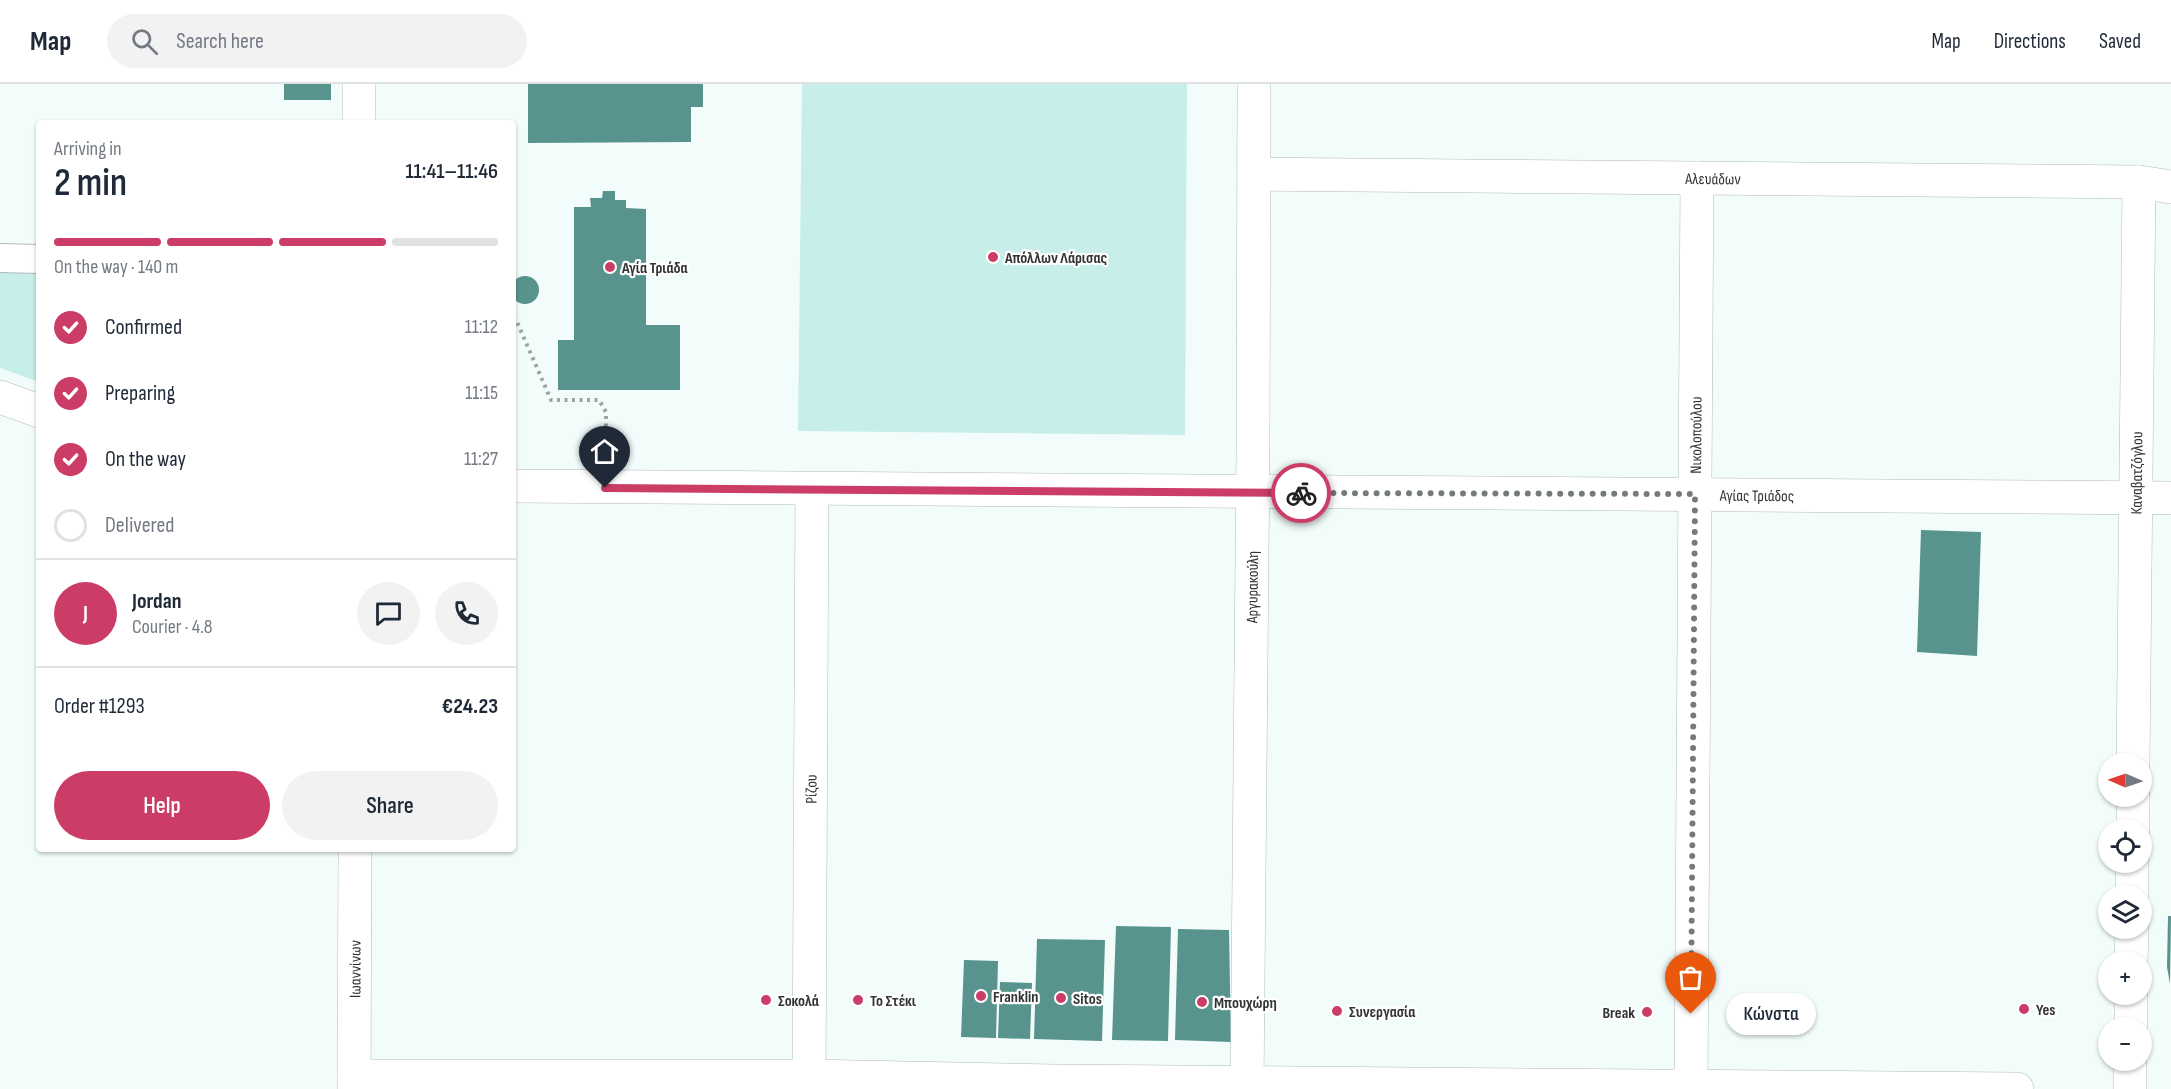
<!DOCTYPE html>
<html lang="en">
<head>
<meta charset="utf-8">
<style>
  body { margin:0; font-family:"Sofia Sans Condensed",sans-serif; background:#f2f2f3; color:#1f2937; height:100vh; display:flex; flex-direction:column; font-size:22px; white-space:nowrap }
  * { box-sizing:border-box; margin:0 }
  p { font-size:20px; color:#747a83 }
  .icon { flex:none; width:33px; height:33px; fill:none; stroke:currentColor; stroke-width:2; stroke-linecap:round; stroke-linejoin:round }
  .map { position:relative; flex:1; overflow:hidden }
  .drawer { position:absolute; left:36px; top:36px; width:480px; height:732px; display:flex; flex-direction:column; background:#fff; border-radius:6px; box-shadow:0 2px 4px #0004 }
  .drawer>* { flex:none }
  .needle { width:39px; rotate:272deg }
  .buttons { position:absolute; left:2098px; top:669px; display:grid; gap:12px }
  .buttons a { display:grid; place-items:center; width:54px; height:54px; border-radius:50%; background:#fff; box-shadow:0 2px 4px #0004; font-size:30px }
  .pin { position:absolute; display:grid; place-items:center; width:51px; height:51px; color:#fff; margin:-62px -26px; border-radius:50% 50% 50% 0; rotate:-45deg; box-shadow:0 0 6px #0007 }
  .pin .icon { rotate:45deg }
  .courier { position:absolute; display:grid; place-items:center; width:60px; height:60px; margin:-30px; border:4px solid #cb3d67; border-radius:50%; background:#fff; color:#222; box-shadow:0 2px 8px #0007 }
  .bubble { position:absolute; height:42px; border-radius:21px; background:#fff; box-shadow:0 2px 4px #0004; font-size:20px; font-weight:600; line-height:42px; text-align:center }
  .headline em { font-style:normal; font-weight:600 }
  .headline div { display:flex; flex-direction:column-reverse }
  .headline { display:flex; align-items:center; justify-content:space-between; height:102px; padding:0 18px }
  h1 { font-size:39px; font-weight:600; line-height:45px }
  .bar { display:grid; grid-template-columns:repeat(4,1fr); gap:9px 6px; align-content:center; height:72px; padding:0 18px }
  .bar i { height:8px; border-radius:4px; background:#e0e1e3 }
  .bar .selected { background:#cb3d67 }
  .bar p { grid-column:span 4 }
  .line { display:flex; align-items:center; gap:15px; padding:0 18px; border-top:2px solid #e0e1e3 }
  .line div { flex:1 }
  .round { display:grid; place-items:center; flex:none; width:63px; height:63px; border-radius:32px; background:#f2f2f3 }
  ol { padding:0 18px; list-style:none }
  li { display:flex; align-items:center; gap:18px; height:66px }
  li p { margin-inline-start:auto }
  li .icon { padding:6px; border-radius:50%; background:#cb3d67; color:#fff; stroke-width:4 }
  li:last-child { color:#747a83 }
  li i { width:33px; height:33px; border:3px solid #e0e1e3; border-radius:50% }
  .cta { display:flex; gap:12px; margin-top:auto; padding:12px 18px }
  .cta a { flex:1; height:69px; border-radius:36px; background:#cb3d67; color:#fff; font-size:24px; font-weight:600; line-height:69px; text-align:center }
  .cta a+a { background:#f2f2f3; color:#1f2937 }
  header { display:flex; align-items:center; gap:36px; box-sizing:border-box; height:84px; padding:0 30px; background:#fff; border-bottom:2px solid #e0e1e3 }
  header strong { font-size:28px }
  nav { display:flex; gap:33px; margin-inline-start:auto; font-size:21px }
  .search { width:420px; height:54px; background:#f2f2f3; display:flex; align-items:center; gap:15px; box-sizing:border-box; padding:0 21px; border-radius:33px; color:#747a83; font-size:22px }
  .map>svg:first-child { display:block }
</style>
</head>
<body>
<header>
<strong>Map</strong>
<div class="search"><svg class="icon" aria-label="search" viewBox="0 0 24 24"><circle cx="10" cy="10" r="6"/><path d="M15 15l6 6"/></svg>Search here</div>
<nav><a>Map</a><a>Directions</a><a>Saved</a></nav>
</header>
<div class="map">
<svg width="2171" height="1005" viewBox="0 0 2171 1005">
  <rect width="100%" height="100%" fill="#f2fdfb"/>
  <path fill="#c7eee9" d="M802,0H1187L1185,351L798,347Z
    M0,186L39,187V298L0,284Z"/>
  <path fill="#58938d" d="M284,0H331V16H284Z
    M528,0H703V23H691V58L528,59Z
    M603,107H615V116H626V124L646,125V241H680V306H558V256H574V123H591L590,114H602Z
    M511 206a14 14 0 1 1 28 0a14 14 0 1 1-28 0Z
    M1921,446L1981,448L1977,572L1917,568Z
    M2168,832H2171L2170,900L2167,883Z
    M1116,842L1171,843L1168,957L1112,956Z
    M1178,845L1229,846L1231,958L1175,956Z
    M1037,855L1105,856L1102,957L1034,955Z
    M964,876L998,877L996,954L961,953Z
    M1000,898L1032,899L1030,955L998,954Z"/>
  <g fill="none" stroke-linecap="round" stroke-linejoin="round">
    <defs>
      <path id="pedestrian" d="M0,174L39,175"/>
      <g id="minor">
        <path id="s1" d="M1254,90L2139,98L2171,103"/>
        <path d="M0,313L39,327"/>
        <path id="s2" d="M2133,680L2139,98"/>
        <path d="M2133,746V712"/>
        <path d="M2132,812V778"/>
        <path d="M2131,878L2132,844"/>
        <path d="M2131,944V910"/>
        <path id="s3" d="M809,1005L812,406"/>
        <path id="s4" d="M1247,1005L1253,367L1254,0"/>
        <path id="s5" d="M1691,1005L1697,94"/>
        <path d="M2130,1005V976"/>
      </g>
      <g id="tertiary">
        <path id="s6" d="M513,402L2171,414"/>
        <path d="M354,992H809L1055,997L2017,1005"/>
      </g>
      <g id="primary">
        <path d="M359,39V0"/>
        <path id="s7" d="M354,1005L355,765"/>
      </g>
    </defs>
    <use href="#pedestrian" stroke="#b0bab9" stroke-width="30"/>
    <use href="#minor" stroke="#b0bab9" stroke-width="34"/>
    <use href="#tertiary" stroke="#b0bab9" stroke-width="34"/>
    <use href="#primary" stroke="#b0bab9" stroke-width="34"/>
    <path stroke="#9da5a3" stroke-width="4" stroke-dasharray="3 4.5" stroke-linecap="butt" d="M513,233L517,238L551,316H599L606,328V363"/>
    <use href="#pedestrian" stroke="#fff" stroke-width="28"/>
    <use href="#minor" stroke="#fff" stroke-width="33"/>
    <use href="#tertiary" stroke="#fff" stroke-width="33"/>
    <use href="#primary" stroke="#fff" stroke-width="33"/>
  </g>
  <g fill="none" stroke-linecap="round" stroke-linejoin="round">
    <path stroke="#757b7a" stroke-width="6" stroke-dasharray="0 10.8" d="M1301,409L1695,410L1691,930"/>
    <path stroke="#cb3d67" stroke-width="8" d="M605,404L1301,409"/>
  </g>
  <g fill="#cb3d67" stroke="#fff" stroke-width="2">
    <circle cx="993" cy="173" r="6"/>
    <circle cx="610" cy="183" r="6"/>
    <circle cx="981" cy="912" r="6"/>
    <circle cx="1061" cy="914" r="6"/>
    <circle cx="766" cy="916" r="6"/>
    <circle cx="858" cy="916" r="6"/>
    <circle cx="1202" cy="918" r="6"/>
    <circle cx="2024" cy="925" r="6"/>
    <circle cx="1337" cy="927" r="6"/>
    <circle cx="1647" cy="928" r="6"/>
  </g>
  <g text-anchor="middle" stroke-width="4.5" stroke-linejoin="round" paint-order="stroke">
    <g font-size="16" fill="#313534" stroke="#fff">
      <text dy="6" stroke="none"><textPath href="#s1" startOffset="459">Αλευάδων</textPath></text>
      <text dy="6" stroke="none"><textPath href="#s5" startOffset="654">Νικολοπούλου</textPath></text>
      <text dy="6" stroke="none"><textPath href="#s2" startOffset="291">Καναβατζόγλου</textPath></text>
      <text dy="6" stroke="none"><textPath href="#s6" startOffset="1244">Αγίας Τριάδος</textPath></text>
      <text dy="6" stroke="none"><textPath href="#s4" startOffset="502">Αργυρακούλη</textPath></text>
      <text dy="6" stroke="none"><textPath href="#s3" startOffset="300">Ρίζου</textPath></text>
      <text dy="6" stroke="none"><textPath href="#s7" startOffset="120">Ιωαννίνων</textPath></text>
    </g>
    <g font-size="16" font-weight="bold" fill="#313534" stroke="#fff" text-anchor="start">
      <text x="1005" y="179">Απόλλων Λάρισας</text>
      <text x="622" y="189">Αγία Τριάδα</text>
      <text x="993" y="918">Franklin</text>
      <text x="1073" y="920">Sitos</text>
      <text x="778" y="922">Σοκολά</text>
      <text x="870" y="922">Το Στέκι</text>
      <text x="1214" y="924">Μπουχώρη</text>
      <text x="2036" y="931">Yes</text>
      <text x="1349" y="933">Συνεργασία</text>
      <text x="1635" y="934" text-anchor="end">Break</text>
    </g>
  </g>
</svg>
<div class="buttons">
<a><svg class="needle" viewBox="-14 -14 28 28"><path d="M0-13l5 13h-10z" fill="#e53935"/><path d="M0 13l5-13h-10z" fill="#747a83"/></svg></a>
<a><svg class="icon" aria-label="locate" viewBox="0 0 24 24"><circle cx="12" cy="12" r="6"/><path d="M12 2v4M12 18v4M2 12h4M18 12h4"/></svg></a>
<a><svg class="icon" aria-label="layers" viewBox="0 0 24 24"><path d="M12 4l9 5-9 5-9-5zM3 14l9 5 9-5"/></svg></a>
<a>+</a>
<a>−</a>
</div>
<div class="pin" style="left:1691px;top:930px;background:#ea580c"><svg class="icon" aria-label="bag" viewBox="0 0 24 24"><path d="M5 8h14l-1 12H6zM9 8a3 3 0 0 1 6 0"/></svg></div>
<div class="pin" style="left:605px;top:404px;background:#1f2937"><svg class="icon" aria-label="home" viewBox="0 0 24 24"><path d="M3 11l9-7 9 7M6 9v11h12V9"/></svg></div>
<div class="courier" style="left:1301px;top:409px"><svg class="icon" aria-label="bike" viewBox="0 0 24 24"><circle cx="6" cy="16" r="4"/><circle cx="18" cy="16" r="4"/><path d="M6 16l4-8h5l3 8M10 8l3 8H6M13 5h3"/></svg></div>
<div class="bubble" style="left:1726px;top:909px;width:90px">Κώνστα</div>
<section class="drawer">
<div class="headline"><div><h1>2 min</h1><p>Arriving in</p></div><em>11:41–11:46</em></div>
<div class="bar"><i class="selected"></i><i class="selected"></i><i class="selected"></i><i></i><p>On the way · 140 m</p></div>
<ol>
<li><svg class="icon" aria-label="check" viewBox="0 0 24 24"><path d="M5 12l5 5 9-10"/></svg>Confirmed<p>11:12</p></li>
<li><svg class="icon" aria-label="check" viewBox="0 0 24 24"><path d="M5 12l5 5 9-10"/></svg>Preparing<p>11:15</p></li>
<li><svg class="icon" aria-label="check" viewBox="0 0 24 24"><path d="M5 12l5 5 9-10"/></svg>On the way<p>11:27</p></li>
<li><i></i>Delivered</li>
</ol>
<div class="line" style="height:108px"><b class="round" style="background:#cb3d67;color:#fff">J</b><div><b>Jordan</b><p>Courier · 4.8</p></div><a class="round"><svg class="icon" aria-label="chat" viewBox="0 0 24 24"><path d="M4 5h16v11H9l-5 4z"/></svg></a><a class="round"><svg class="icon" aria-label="phone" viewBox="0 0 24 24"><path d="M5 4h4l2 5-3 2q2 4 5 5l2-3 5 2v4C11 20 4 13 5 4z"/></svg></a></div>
<div class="line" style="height:78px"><div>Order #1293</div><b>€24.23</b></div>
<div class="cta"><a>Help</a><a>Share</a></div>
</section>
</div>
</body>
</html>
